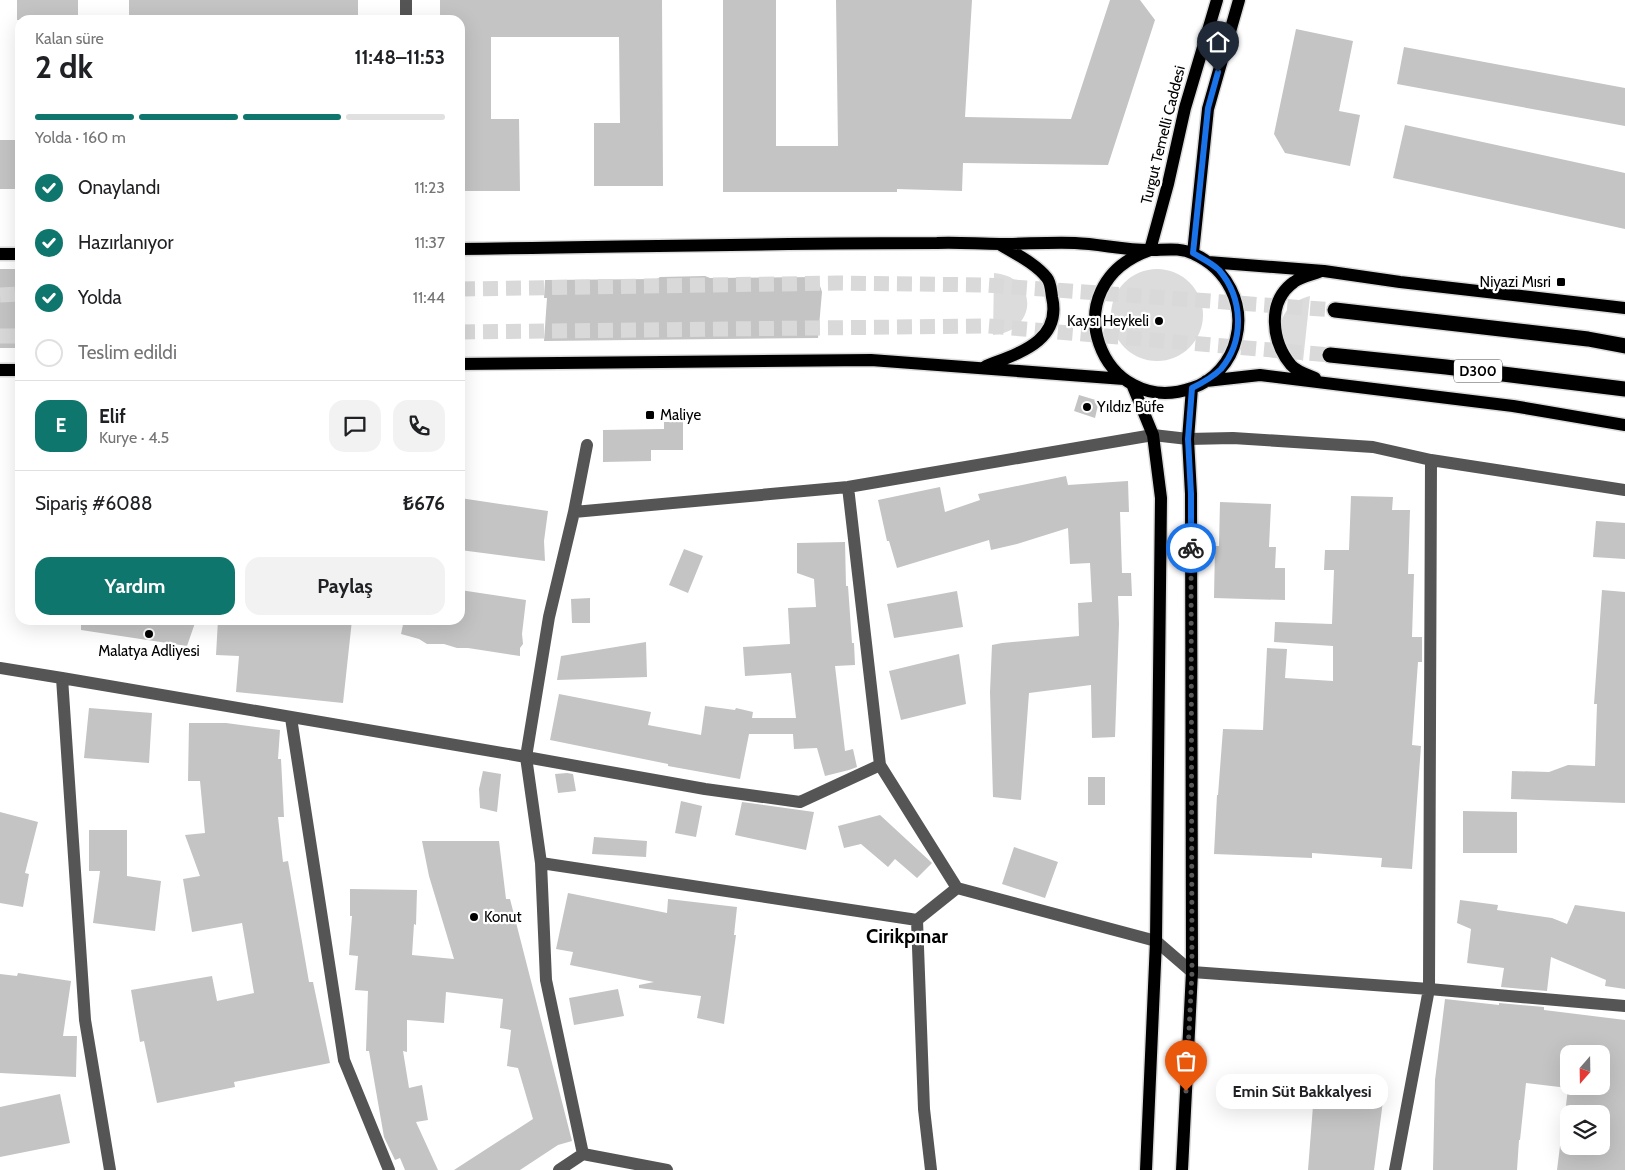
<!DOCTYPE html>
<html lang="tr">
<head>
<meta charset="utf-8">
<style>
  body { margin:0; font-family:Cabin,sans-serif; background:#f2f2f2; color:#202124; height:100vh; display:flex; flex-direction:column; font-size:19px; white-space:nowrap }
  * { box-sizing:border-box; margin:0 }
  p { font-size:16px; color:#757577 }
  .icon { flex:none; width:28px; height:28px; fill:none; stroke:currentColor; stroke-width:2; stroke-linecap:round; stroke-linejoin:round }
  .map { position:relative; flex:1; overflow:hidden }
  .details { position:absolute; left:15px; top:15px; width:450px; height:610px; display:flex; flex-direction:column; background:#fff; border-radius:15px; box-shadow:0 5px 20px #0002 }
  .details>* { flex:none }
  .needle { width:32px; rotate:200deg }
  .controls { position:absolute; left:1560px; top:1045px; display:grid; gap:10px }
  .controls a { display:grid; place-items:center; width:50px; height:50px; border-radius:10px; background:#fff; box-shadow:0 5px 20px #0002; font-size:25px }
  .pin { position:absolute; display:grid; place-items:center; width:42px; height:42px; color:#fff; margin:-51px -21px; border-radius:50% 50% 50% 0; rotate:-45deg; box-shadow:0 0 5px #0007 }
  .pin .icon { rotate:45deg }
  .courier { position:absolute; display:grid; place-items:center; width:50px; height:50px; margin:-25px; border:4px solid #1a73e8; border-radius:50%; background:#fff; color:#222; box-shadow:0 1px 6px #0007 }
  .bubble { position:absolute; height:35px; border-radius:15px; background:#fff; box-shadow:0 5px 20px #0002; font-size:16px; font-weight:700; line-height:35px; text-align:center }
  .head em { font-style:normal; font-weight:700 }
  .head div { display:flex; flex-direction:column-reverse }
  .head { display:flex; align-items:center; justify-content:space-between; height:85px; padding:0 20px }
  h1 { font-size:32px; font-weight:700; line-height:38px }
  .bar { display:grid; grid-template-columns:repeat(4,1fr); gap:8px 5px; align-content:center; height:60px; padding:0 20px }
  .bar i { height:6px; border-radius:4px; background:#e0e0e0 }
  .bar .on { background:#0f766e }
  .bar p { grid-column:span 4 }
  .line { display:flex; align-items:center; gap:12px; padding:0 20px; border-top:1px solid #e0e0e0 }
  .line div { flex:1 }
  .round { display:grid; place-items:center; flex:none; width:52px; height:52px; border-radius:15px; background:#f2f2f2 }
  ol { padding:0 20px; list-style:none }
  li { display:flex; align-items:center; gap:15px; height:55px }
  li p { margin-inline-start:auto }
  li .icon { padding:5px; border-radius:50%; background:#0f766e; color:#fff; stroke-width:4 }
  li:last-child { color:#757577 }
  li i { width:28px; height:28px; border:2px solid #e0e0e0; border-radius:50% }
  .primary-button { display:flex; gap:10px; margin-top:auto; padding:10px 20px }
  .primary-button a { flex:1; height:58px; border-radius:15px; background:#0f766e; color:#fff; font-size:20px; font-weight:700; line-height:58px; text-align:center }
  .primary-button a+a { background:#f2f2f2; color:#202124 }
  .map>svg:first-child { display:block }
</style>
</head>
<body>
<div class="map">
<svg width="1625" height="1170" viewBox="0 0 1625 1170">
  <rect width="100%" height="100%" fill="#fff"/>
  <path fill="#dcdcdc" d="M1111 315a46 46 0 1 1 92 0a46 46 0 1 1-92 0Z
    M994,273C1039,277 1038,331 993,335Z
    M1310,296L1303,361C1271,345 1274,305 1310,296Z"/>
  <path fill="#c4c4c4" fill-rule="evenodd" d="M17,0H78V20H17Z
    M129,0H358V20H129Z
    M440,0H662L663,186H594V123H620L619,37H491V119H519L520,191H460V20H440Z
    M723,0H776V146H838L836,0H972L965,117L1071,119L1110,0H1140L1155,20L1108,165L963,163L962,191L897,189V192H723Z
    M1296,29L1353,41L1339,111L1360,115L1350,166L1285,153L1274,134Z
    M1404,47L1625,88V126L1397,84Z
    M1405,125L1625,173V229L1393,178Z
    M0,140H20V189H0Z
    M0,269H20V348H0Z
    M705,276L710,278L817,277L822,292L818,338L544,341L547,298H544L545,280L657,279L660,277Z
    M1079,395L1099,401L1095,418L1074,411Z
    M664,422H683V450H651V461L603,462V430L664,429Z
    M1066,476L1068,485L1128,481L1129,512H1120L1122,573H1131L1132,596H1118L1119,624L1115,737L1092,738L1091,685L1029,693L1021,800L993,797L990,692L992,645L1002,643L1079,636L1078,603L1092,602L1090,563L1070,564L1068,528L1017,544L991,550L989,540L897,568L889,541H887L878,500L940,487L945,512L980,500L978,494Z
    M1351,496L1393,497L1392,510H1410L1408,574H1414L1412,637H1422V662H1418L1412,745L1421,746L1412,869L1381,867L1382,858L1312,853V858L1214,854L1217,795H1218L1223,729L1263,730L1267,648L1287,649L1285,678L1333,681V646L1274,642L1275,622L1332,624L1334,570H1324L1325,550H1349Z
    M460,498L548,511L544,541L545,561L460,550Z
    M1220,502L1271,504L1269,547H1276L1275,568H1285V600L1214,598L1215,546H1219Z
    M1596,521L1625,523V559L1593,557Z
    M845,542L846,586H848L852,643H854L855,665L835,666L845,751L853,749L857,767L849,770L825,776L817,748L794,749L793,734H749L740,779L668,766V764L550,740L559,694L651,712L648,725L701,735L705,706L735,710L736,708L753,712L752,718H796L791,673L745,676L743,647L790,644L788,608L816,607L814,579L797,573V543Z
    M684,549L703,556L688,593L669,585Z
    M460,590L526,600L522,634L523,644L520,648V656L468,648H457L444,644H427L419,639L401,634L404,620H460Z
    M1602,590L1625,592V803L1511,799L1512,771L1549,772L1568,765L1595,766L1597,704H1594Z
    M957,591L963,627L894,638L887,604Z
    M590,598V623H572L571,599Z
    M81,620H196L187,646L81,630Z
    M218,620H352L343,703L236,692L239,656L216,655Z
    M646,642L647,677L557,680L561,656Z
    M959,654L966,704L901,720L889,671Z
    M89,708L152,713L149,763L84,758Z
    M189,723H226L280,730L278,759H281L284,817H278L283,862L288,861L309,982H313L330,1063L234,1082L235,1087L157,1103L144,1041L140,1042L131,990L212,976L217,1001L254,993L242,923L192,932L183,879L200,876L185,835L205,833L200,781H188Z
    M483,771L501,774L497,812L480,808L479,789Z
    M567,773L573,774L576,791L558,793L555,774Z
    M1088,777H1105V805H1088Z
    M681,801L702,806L696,837L675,833Z
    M742,802L814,812L806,850L735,835Z
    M1463,811L1517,812V853H1463Z
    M0,812L38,822L25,873L29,874L23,907L0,903Z
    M880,815L932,863L917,878L895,859L888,867L861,844L844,848L838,826Z
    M89,830H127V876L161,881L155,931L93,923L100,871H89Z
    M594,837L647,841L646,857L592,854Z
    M422,841H499L506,899H510L572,1141L558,1145L520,1170H454L533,1119L518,1068L507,1066L511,1030L500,1028L503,999L446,992L444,1023L407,1020V1052L403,1051L409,1088L422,1085L428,1120L416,1122L438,1170H405L400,1158L395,1160L384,1137L369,1051H366L368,991L355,990L358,956L349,955L352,916H350V889L417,890L416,925L414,924L412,955L454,959L429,876Z
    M1014,847L1058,862L1045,898L1002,884Z
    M568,893L667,913L668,899L737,907L734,935H736L724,1024L697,1018L701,996L639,988V985L654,982L570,965L573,952L556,949Z
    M1460,900L1498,905L1497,910L1552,918L1567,924L1575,905L1625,912V989L1605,986L1606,980L1551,957L1547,991L1501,987L1504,968L1467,963L1471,929L1457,923Z
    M18,973L71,981L63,1036H77L76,1077L0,1073V974L17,976Z
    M618,989L624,1016L574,1025L569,998Z
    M1445,999L1499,1005V1003L1544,1007V1010L1625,1020V1170H1557L1560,1146H1601V1114H1565L1568,1088L1526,1083L1520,1140H1519L1517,1170H1433L1435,1080ZM1569,1054H1601V1086H1569Z
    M1314,1093L1383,1101L1374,1170H1308Z
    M60,1094L70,1143L0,1157V1107Z"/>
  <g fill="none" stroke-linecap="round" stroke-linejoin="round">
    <path stroke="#d9d9d9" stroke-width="15" stroke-dasharray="15 8" stroke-linecap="butt" d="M460,289L837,283L986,285L1335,310
      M0,295L20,294
      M460,332L988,326L1330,355
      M0,336H20"/>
    <defs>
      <path id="major" d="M460,249C619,247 778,243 937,243C958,242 979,244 1000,244C1025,244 1050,242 1075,243C1100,244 1124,250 1149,250C1165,250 1180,247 1194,254C1227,269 1245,304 1236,339C1231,361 1214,381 1192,388C1102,420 1049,285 1150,250
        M1150,250L1168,184L1185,108L1217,0
        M1193,253L1208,109L1239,0
        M0,254H20
        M1208,262L1324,271L1400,282L1625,308
        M460,364L871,360L1124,379
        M986,366C1019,353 1062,341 1052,297C1051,291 1051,283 1047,278C1036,264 1016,254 1001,245
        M0,370H20
        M1315,378C1308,375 1296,371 1291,365C1272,342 1266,302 1294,282C1300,277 1311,275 1319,272
        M1206,381L1260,375L1513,406L1625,425
        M1132,384L1153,435L1161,498L1156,941L1146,1170
        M1182,1170L1192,972L1191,494L1188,439L1192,388"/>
      <path id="highway" d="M1335,310L1588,339L1625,346
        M1330,355L1446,367L1625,389"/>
    </defs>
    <use href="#major" stroke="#dbdbdb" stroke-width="15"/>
    <use href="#highway" stroke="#dbdbdb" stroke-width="18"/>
    <path stroke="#555" stroke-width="12" d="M406,20V0
      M848,487L880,765L957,888L1156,941L1192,972L1429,989L1625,1006
      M574,512L587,445
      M0,668L62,678L85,1020L110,1170
      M62,678L526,757L541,863L917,920L924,1109L931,1170
      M291,718L344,1060L389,1170
      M880,765L800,802L705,789L526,757L549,617L574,512L848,487L1153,435L1188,439L1233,438L1373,447L1431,460L1625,490
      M541,863L546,980L583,1154L559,1170
      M917,920L957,888
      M583,1154L667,1170
      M1395,1170L1429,989L1431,460"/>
    <use href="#major" stroke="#000" stroke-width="12"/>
    <use href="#highway" stroke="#000" stroke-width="15"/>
  </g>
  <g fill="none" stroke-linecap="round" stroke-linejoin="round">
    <path stroke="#595959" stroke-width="5" stroke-dasharray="0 9" d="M1186,1091L1192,972L1191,548"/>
    <path stroke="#1a73e8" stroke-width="6" d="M1191,548V494L1188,439L1192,388C1202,383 1213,377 1221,369C1245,340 1243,298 1219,270C1212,263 1201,258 1193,253L1208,108L1218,72"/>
  </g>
  <g fill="#000" stroke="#fff" stroke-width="2">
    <rect x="1556" y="277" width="10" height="10" rx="2.5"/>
    <circle cx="1159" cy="321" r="5"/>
    <circle cx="1087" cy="407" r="5"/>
    <rect x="645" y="410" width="10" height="10" rx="2.5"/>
    <circle cx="149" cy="634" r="5"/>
    <circle cx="474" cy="917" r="5"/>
  </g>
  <g text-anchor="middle" stroke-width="4.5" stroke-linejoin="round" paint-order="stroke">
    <rect fill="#fff" stroke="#4c4c4c" stroke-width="1" x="1454" y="359.5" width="48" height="23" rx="4"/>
    <g font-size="14" font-weight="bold" fill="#000">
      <text x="1478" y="376">D300</text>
    </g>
    <g font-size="15" fill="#000" stroke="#fff">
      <text transform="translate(1163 135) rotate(-76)" y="5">Turgut Temelli Caddesi</text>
    </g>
    <g font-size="15" fill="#000" stroke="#fff" text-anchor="start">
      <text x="1551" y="287" text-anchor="end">Niyazi Mısri</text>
      <text x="1149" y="326" text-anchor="end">Kaysı Heykeli</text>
      <text x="1097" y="412">Yıldız Büfe</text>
      <text x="660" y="420">Maliye</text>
      <text x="149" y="656" text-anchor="middle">Malatya Adliyesi</text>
      <text x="484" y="922">Konut</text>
    </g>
    <g font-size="20" font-weight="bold" fill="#000" stroke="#fff">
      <text x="907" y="943">Cirikpınar</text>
    </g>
  </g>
</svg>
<div class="controls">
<a><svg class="needle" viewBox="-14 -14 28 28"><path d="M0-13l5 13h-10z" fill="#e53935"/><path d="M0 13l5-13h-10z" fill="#757577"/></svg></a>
<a><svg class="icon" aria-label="layers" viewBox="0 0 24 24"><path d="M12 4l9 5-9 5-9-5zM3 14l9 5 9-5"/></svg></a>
</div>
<div class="pin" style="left:1186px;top:1091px;background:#ea580c"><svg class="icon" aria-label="bag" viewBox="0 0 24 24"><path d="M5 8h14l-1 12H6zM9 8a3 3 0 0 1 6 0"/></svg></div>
<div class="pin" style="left:1218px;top:72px;background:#1f2937"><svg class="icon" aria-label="home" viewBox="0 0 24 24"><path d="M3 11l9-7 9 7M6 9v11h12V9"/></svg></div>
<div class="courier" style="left:1191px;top:548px"><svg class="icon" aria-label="bike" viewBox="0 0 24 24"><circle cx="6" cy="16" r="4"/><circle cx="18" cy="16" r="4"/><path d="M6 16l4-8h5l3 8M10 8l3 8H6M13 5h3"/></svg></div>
<div class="bubble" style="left:1216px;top:1074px;width:172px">Emin Süt Bakkalyesi</div>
<section class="details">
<div class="head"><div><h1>2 dk</h1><p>Kalan süre</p></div><em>11:48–11:53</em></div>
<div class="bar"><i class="on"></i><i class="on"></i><i class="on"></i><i></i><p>Yolda · 160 m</p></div>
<ol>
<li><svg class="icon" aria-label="check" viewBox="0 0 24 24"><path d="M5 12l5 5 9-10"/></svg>Onaylandı<p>11:23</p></li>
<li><svg class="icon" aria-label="check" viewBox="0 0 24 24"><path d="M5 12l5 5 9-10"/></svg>Hazırlanıyor<p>11:37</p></li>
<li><svg class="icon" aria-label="check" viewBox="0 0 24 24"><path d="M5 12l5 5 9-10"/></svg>Yolda<p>11:44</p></li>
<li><i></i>Teslim edildi</li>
</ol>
<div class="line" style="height:90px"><b class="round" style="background:#0f766e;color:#fff">E</b><div><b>Elif</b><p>Kurye · 4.5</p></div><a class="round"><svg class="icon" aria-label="chat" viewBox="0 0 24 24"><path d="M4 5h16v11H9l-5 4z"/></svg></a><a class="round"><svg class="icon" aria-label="phone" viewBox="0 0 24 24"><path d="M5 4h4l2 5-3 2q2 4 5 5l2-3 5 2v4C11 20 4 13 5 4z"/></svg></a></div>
<div class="line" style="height:65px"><div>Sipariş #6088</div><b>₺676</b></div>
<div class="primary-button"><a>Yardım</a><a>Paylaş</a></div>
</section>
</div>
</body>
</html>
